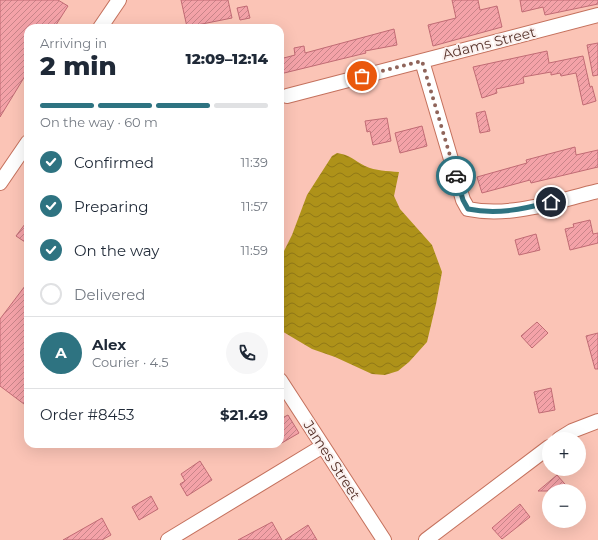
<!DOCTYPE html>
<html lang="en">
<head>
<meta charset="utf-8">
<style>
  body { margin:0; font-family:Montserrat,sans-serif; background:#f6f6f7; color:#1f2937; height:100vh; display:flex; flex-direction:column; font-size:15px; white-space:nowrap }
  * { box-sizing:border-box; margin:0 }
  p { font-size:13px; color:#747a83 }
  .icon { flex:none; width:22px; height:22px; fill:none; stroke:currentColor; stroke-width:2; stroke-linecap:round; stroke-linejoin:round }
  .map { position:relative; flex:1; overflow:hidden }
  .side { position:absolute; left:24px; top:24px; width:260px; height:424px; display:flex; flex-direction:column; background:#fff; border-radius:12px; box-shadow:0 4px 16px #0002 }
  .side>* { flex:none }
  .tools { position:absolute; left:542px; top:432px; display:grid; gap:8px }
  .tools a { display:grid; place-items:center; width:44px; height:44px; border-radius:50%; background:#fff; box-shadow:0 4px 16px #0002; font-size:20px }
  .pin { position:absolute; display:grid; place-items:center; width:34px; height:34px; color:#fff; margin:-17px; border:2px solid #fff; border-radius:50%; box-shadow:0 1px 4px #0007 }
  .courier { position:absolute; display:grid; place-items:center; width:40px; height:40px; margin:-20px; border:3px solid #2e7381; border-radius:50%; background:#fff; color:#222; box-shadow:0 1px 5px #0007 }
  .headline em { font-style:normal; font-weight:800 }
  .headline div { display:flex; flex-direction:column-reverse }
  .headline { display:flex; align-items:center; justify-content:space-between; height:68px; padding:0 16px }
  h1 { font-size:26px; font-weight:800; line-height:30px }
  .bar { display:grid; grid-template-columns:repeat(4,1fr); gap:6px 4px; align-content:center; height:48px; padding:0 16px }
  .bar i { height:5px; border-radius:3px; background:#e0e1e3 }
  .bar .selected { background:#2e7381 }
  .bar p { grid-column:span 4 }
  .line { display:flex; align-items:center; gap:10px; padding:0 16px; border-top:1px solid #e0e1e3 }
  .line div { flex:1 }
  .round { display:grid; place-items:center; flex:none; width:42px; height:42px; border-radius:21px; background:#f6f6f7 }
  ol { padding:0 16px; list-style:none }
  li { display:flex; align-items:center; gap:12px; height:44px }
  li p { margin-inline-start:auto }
  li .icon { padding:4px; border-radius:50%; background:#2e7381; color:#fff; stroke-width:4 }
  li:last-child { color:#747a83 }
  li i { width:22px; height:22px; border:2px solid #e0e1e3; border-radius:50% }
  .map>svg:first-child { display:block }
</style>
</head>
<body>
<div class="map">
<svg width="598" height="540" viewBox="0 0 598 540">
  <defs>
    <pattern id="water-waves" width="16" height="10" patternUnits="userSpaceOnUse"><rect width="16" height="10" fill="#ae9219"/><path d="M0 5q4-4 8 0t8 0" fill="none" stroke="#907816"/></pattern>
    <pattern id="building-hatch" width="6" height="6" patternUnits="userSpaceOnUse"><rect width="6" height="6" fill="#f4a2a8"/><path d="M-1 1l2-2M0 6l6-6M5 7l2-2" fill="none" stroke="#c88589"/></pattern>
  </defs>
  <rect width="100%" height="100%" fill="#fbc4b6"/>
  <path fill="url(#water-waves)" d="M337,153C351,155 353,160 365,166C376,171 387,171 399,172L394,196L400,209L432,245L442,272L436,304L427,342L409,362L398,371L385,375L372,374L335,357L312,349L280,330V259L292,235L307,195L332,156Z"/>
  <path fill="url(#building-hatch)" stroke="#c16b74" d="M0,0H58L68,6L54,28H28V71L0,117Z
    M181,0H228L232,18L187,27Z
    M452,0H478L480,10L497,6L502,27L433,46L428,25L456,18Z
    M520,0H598V4L545,15L543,7L522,12Z
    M247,6L250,18L240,20L237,8Z
    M394,29L397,45L365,51L366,53L280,74V59L295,55L294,48L304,46L305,53Z
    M598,43V75L593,76L587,45Z
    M547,51L549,63L583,56L590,87L592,86L596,101L583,105L576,73L561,76L560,73L551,75V72L523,77L524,83L496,89L497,93L482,98L473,67Z
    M485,111L490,131L480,133L476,113Z
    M387,118L391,141L373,145L370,131L367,132L365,121Z
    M422,126L427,146L400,153L395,133Z
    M575,147L576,155L598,150V167L531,183L530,180L482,193L477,177L527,163L526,160Z
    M28,220V244L16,236Z
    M590,220L593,234L598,233V243L570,250L565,229L574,227L573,224Z
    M536,234L540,250L519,255L515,240Z
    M28,282V407L0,386V319Z
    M537,322L548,333L532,348L521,336Z
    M598,333V369H595L586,336Z
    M551,388L555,410L539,413L534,392Z
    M288,415L299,433L280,444V419Z
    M200,461L212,480L187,496L180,484L185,481L181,474Z
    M557,475L571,491H538Z
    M151,496L158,509L139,520L132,507Z
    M520,504L530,517L502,539L492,528Z
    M102,518L111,535L102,540H63Z
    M272,522L282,540H238Z
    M308,525L317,540H285Z"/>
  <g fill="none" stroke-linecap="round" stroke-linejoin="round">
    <defs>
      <path id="minor" d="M100,28L119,0
        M422,61L463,200L468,209C511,218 556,201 598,191
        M287,96L598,15
        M0,183L28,142
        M280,380L384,540
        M559,439L572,431L598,421
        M168,540L323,446
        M426,540L549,447"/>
    </defs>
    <use href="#minor" stroke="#c4715d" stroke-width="16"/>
    <use href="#minor" stroke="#fff" stroke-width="14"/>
  </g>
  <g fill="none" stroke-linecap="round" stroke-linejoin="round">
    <path stroke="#8f645a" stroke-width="4" stroke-dasharray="0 7.2" d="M362,76L422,61L456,176"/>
    <path stroke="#2e7381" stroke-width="5" d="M456,176L463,200L468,209C497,215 523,209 551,202"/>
  </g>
  <g text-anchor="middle" stroke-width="4" stroke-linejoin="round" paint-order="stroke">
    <g font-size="14" fill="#553129" stroke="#fbf1ef">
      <text transform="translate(489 43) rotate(-14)" y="5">Adams Street</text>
      <text transform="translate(332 460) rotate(57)" y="5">James Street</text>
    </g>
  </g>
</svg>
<div class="tools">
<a>+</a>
<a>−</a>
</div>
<div class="pin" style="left:362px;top:76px;background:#ea580c"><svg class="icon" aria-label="bag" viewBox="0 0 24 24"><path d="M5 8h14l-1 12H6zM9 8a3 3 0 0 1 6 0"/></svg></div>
<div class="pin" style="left:551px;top:202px;background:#1f2937"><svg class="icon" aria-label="home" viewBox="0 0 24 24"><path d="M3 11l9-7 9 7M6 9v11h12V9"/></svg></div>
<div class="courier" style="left:456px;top:176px"><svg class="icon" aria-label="car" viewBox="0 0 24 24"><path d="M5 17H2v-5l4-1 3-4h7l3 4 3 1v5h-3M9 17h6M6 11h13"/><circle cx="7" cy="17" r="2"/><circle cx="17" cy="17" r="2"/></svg></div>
<section class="side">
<div class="headline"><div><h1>2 min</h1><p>Arriving in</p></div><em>12:09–12:14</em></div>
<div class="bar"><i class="selected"></i><i class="selected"></i><i class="selected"></i><i></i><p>On the way · 60 m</p></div>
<ol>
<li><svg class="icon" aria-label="check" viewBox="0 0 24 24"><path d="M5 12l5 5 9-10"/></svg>Confirmed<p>11:39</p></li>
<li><svg class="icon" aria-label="check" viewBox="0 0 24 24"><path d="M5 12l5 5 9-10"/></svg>Preparing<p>11:57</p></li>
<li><svg class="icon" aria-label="check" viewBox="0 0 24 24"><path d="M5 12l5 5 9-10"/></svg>On the way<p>11:59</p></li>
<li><i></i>Delivered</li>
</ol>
<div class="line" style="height:72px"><b class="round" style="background:#2e7381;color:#fff">A</b><div><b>Alex</b><p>Courier · 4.5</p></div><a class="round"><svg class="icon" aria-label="phone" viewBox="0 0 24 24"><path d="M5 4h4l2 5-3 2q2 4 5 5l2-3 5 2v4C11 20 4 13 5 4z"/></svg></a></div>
<div class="line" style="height:52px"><div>Order #8453</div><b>$21.49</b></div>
</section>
</div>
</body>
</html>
